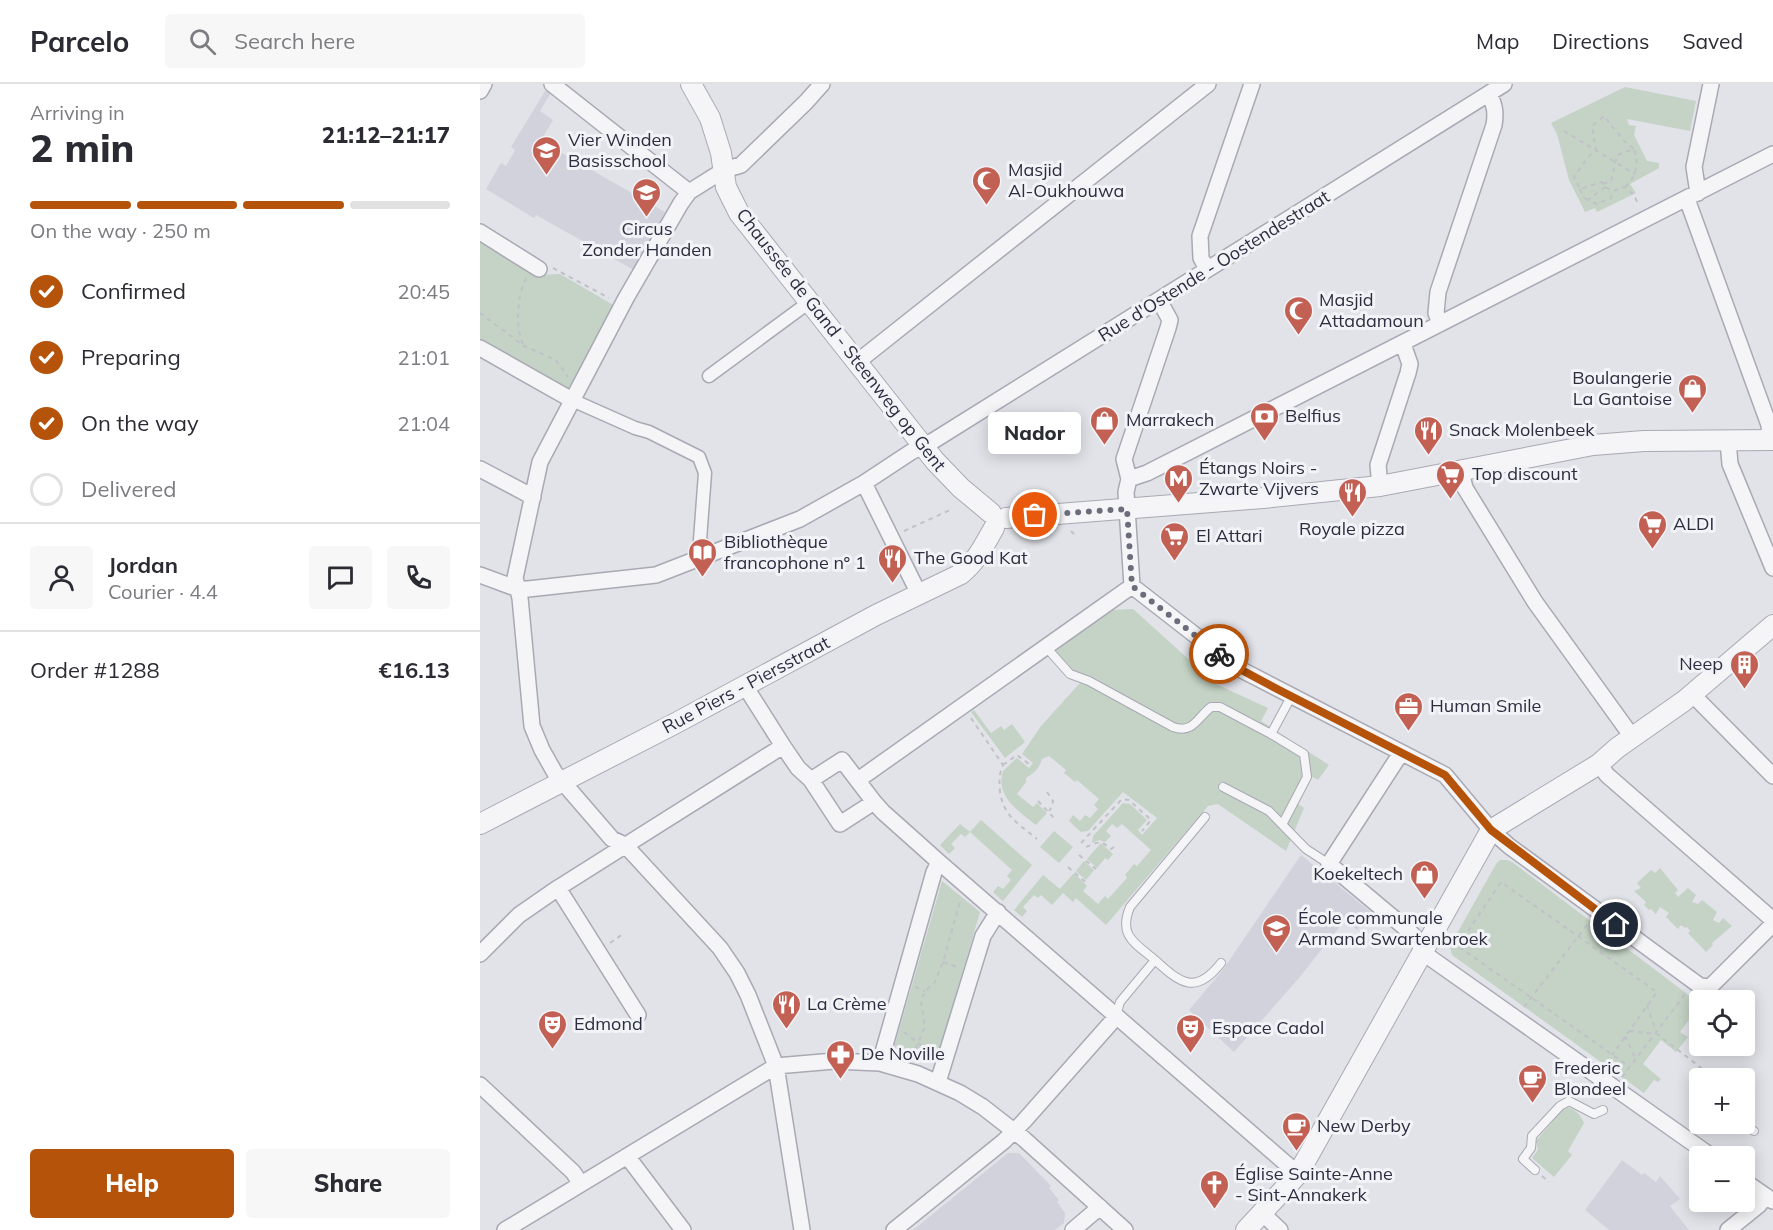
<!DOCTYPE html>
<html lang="en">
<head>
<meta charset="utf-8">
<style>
  body { margin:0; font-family:Mulish,sans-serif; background:#f7f7f7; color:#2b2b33; height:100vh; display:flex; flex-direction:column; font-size:22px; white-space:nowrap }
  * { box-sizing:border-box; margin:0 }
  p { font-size:20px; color:#7c7c81 }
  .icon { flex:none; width:33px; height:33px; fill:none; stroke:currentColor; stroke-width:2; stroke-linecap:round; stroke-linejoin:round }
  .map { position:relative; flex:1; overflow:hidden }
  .drawer { display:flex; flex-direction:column; background:#fff; width:480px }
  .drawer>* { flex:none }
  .tools { position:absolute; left:1209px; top:906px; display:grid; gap:12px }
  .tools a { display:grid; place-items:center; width:66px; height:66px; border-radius:6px; background:#fff; box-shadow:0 3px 15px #0003; font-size:30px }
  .pin { position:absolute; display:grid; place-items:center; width:51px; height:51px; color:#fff; margin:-26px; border:3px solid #fff; border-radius:50%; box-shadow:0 2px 6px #0007 }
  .courier { position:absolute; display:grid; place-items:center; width:60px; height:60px; margin:-30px; border:4px solid #b45309; border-radius:50%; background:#fff; color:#222; box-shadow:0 2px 8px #0007 }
  .bubble { position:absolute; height:42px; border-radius:6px; background:#fff; box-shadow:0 3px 15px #0003; font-size:20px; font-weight:800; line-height:42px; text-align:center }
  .headline em { font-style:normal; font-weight:800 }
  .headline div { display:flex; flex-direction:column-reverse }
  .headline { display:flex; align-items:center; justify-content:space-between; height:102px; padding:0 30px }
  h1 { font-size:39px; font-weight:800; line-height:45px }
  .bar { display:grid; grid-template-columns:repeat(4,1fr); gap:9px 6px; align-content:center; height:72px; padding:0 30px }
  .bar i { height:8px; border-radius:4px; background:#e1e1e2 }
  .bar .active { background:#b45309 }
  .bar p { grid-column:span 4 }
  .line { display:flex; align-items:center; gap:15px; padding:0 30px; border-top:2px solid #e1e1e2 }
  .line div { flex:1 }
  .round { display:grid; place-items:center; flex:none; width:63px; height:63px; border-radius:6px; background:#f7f7f7 }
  ol { padding:0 30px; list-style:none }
  li { display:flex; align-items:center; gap:18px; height:66px }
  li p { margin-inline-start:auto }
  li .icon { padding:6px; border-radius:50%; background:#b45309; color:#fff; stroke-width:4 }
  li:last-child { color:#7c7c81 }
  li i { width:33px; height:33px; border:3px solid #e1e1e2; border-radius:50% }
  .cta { display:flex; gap:12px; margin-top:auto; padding:12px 30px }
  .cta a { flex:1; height:69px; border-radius:6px; background:#b45309; color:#fff; font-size:24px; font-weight:800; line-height:69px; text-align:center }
  .cta a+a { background:#f7f7f7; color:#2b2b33 }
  header { display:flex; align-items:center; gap:36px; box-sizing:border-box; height:84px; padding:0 30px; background:#fff; border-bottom:2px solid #e1e1e2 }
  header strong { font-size:28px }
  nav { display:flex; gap:33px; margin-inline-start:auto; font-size:21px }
  .search { width:420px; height:54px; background:#f7f7f7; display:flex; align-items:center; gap:15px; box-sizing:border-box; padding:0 21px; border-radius:6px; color:#7c7c81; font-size:22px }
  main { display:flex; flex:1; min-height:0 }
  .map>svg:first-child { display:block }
</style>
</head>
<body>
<header>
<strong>Parcelo</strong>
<div class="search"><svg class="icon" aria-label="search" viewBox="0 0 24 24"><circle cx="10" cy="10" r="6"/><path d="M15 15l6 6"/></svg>Search here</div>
<nav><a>Map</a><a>Directions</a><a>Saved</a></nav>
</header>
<main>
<section class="drawer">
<div class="headline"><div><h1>2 min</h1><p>Arriving in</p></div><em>21:12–21:17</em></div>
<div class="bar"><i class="active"></i><i class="active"></i><i class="active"></i><i></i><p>On the way · 250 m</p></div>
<ol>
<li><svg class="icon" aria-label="check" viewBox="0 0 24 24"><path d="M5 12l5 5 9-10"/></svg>Confirmed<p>20:45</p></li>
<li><svg class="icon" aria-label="check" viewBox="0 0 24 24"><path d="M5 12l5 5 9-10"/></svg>Preparing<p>21:01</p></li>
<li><svg class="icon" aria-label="check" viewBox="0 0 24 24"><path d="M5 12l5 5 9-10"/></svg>On the way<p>21:04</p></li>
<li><i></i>Delivered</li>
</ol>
<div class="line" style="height:108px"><a class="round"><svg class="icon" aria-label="person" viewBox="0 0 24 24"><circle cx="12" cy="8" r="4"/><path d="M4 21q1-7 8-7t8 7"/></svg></a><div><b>Jordan</b><p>Courier · 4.4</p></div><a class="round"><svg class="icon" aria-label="chat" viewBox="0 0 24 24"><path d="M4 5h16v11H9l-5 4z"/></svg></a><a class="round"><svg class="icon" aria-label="phone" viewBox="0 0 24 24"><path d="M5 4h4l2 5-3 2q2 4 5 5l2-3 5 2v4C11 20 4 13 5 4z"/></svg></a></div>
<div class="line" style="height:78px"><div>Order #1288</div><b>€16.13</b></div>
<div class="cta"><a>Help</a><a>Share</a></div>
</section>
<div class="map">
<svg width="1293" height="1146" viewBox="0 0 1293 1146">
  <rect width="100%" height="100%" fill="#e2e3e9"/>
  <path fill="#d1d2db" d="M67,4L72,7L60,27L73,36L63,53L70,57L68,61L185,128L154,186L56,131L54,134L6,105L21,79L26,82L35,66L31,63Z
    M821,771L892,829L877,846L861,833L858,838L861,841L819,894L754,968L709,926L742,887Z
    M528,1069H539L571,1102L569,1104L579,1116L577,1118L585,1129L584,1139L575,1146H433Z
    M1142,1076L1162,1091L1164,1089L1176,1098L1180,1092L1200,1115L1190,1122L1209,1146H1129L1105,1126Z"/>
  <path fill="#c4d3c5" d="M1145,3L1216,17L1210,47L1147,35L1149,41L1156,42L1154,51L1167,77L1179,79V84L1150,100L1156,109L1117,128L1115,124L1105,128L1089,96L1077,50L1071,39Z
    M0,155L59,191L80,190L135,222L88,305L0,255Z
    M653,525L736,600L788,624L781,637L849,681L838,696L825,689L811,715L824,724L806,767L738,720L728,722L626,841L596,814L593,818L583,809L572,821L561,811L558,814L554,811L543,823L547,827L542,833L534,826L563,791L580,805L593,790H595L607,802L603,807L618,820L625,812L628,815L647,794L645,791L654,780L657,782L671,766L642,740L637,744L632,740L626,747L631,752L625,758L619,756L612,759L613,752L643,719L650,720L667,736L658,746L662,751L677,734L643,708L608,747L601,748L589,737L593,731L600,737L605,731L610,734L618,725L614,721L619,715L597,696L595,698L584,689L586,686L569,672L562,675C559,685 554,689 546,694V698L537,710L553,723L557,719L567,729L556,741C539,727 515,713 523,687L537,674L549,684L553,679L542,670L561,642L600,599L575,568L630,526Z
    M494,626L511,649L521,642L524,646L532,640L545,658L525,674L491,628Z
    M501,736L552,781L523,817L513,808L518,802L523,805L531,796L527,792L532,786L490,748L485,753L481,750L471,760L475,764L469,770L460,761L480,740L490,748Z
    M574,747L593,763L579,779L560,763Z
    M621,759L633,770L628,776L625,774L617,784L607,775Z
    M1020,776H1027L1032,778L1214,915L1211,919L1218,924L1200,948L1208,953L1196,968L1181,956L1163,980L1181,995L1178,998L1174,996L1164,1009L972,871L970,862L1016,780Z
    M604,777L614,786L606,796L596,787Z
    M1180,784L1198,806L1195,809L1198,813L1208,804L1216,811L1212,818L1218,820L1222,816L1237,828L1233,836L1239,839L1243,834L1252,842L1232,859L1233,861L1226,868L1208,849L1210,847L1207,843L1205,844L1201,841L1198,845L1186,833L1189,829L1180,823L1176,830L1171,825L1169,826L1164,821L1166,818L1154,807L1161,804L1157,799L1171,786L1175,789Z
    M462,797L500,828L456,979L413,967Z
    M1085,1023C1095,1024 1100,1030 1104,1039L1088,1067L1092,1071L1074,1093L1052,1074L1058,1066L1056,1057Z"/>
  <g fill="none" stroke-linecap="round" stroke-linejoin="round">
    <defs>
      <path id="service" d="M565,562L590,590L609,597L693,643C713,650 717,634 731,623H740L791,650
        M743,703L789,727L826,765L849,780
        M803,739L827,693L824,670L791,650L811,613
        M675,876C655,859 638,852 650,823L725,733
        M636,932L640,918L675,876C701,900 716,911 741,879
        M1264,1040L1274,1047
        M1055,1086L1043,1075L1051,1064L1052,1052L1080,1022L1089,1017L1114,1030L1123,1026"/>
      <path id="pedestrian" d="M229,292L328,219
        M92,316L155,344L169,348L219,373L225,389L220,456L231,470"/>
      <path id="minor" d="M72,0L209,108
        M0,7L4,0
        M1218,109L1214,83L1231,0
        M1207,115L1289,341L1290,356
        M0,148L59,185
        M727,185L721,174L720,152L772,0
        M679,216L690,236L688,244L644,375L649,395L646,408L652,502L756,583L965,691L1011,746L1029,762L1220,902L1230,903L1293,840
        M960,239L956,229L958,208L1014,41C1016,29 1015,21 1009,10
        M0,264L92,316
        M376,279L728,0
        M1248,357L1250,380L1293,484
        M0,385L53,413
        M981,387L985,404L1055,518L1153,654
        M649,395L667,389L1293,70
        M384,399L439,510
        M900,402L898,381L928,289L930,280L923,260
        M0,491L38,505H48L176,491L320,435L384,399L431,368L453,357L1024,0
        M265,602L303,662L318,684L331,696L360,740L394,718L362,676L331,696
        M1212,610L1293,692
        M921,669L849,780L929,847L939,857L942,868L1231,1072
        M1119,680L1127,691L1293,836
        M378,696L652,502
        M394,718L403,728L459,778L818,1090
        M78,804L158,931
        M0,870L39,831L78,804L303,662
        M400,979L454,788L459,778
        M458,998L503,852L518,828
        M0,1001L93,1088L101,1100
        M147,1072L203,1146
        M1264,1097L1293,1117
        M782,1129L800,1146
        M25,1146L296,982L354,977L400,979L438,990L480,1009L503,1023L544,1055L645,1146
        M322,1146L296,982L268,911L257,889L240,864L145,761L132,755L75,689L62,666L52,642L40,514L35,494L60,378L146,214L201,119L209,108L244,86L261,81L326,18L342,0
        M414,1146L524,1057L544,1037L636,933
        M593,1146L620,1123
        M1248,1146L1279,1121L1286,1112"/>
      <path id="tertiary" d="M211,0L230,34L241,69L246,103L259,129L455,377L481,404L511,429
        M526,434L783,414L900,402L1113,361L1164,357L1293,356
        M0,740L196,639L396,531L481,490C497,477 504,461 514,444
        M766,1146L818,1090L1011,746L1119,680L1137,664L1204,617L1293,541"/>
    </defs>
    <use href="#service" stroke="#a8a9b3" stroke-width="10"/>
    <use href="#pedestrian" stroke="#a8a9b3" stroke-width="15"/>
    <use href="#minor" stroke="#a8a9b3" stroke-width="18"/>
    <use href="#tertiary" stroke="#a8a9b3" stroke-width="22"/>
    <path stroke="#c1c1c8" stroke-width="2" stroke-dasharray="4.5 4.5" stroke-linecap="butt" d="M1084,47L1155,90
      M1123,100L1131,97L1137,71L1154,65L1143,56L1124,32L1112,42L1116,66L1108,73L1094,93L1100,105L1122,98L1125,103L1133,107L1145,103L1153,110L1159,121
      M1125,103L1108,116L1117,120L1131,114L1133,107
      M1145,103C1157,92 1159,80 1154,65
      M1100,105L1103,113L1108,116
      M73,184L129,214
      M0,229L44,262L76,276L88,293
      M43,260C35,243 37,209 47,193
      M758,385H769
      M424,447L470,426
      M591,447L594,450
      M491,634L523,681C519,690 519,698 520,708C524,733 539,740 557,755
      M523,681L537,671L549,680
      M567,708L573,717L572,723L569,727
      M558,717L575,735
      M601,759L642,715L649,716L671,736L662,747
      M606,763C620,758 619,755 631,765L634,763
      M599,771L616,785
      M588,783L608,800
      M972,858L1150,983
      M130,859L143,850
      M978,862L1021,798L1177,908L1132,971
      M463,878L480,884
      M435,903L445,907
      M1167,921L1176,947
      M1044,923L1110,837
      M1149,947L1175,950
      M424,948L452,970
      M1176,949L1234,994
      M1145,952L1155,974
      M432,973L445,943L441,917L445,907L455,898L463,878L481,814
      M1142,993L1206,909
      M1062,1092L1069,1098"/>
    <use href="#service" stroke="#f5f5f8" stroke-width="8"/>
    <use href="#pedestrian" stroke="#f5f5f8" stroke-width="12"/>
    <use href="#minor" stroke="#f5f5f8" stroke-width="15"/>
    <use href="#tertiary" stroke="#f5f5f8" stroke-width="20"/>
  </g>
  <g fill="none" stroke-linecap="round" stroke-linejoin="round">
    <path stroke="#6c6d7b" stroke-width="6" stroke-dasharray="0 10.8" d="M555,431L647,425L652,502L739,570"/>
    <path stroke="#b45309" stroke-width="8" d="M739,570L756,583L799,606L965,691L1011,746L1136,841"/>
  </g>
  <defs>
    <symbol id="school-pin" viewBox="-11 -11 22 30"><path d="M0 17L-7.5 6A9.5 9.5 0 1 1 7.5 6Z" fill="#c26054" stroke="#f2f3f7"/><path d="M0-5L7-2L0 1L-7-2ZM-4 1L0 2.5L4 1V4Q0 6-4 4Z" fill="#fff"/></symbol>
    <symbol id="mosque-pin" viewBox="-11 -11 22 30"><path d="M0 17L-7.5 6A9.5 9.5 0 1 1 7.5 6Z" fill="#c26054" stroke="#f2f3f7"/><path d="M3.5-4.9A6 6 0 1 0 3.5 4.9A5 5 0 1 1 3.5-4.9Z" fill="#fff"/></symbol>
    <symbol id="shop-pin" viewBox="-11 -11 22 30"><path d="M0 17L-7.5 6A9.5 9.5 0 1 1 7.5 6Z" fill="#c26054" stroke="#f2f3f7"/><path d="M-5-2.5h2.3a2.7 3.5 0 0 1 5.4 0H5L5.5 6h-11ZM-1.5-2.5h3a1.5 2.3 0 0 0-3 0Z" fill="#fff"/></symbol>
    <symbol id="bank-pin" viewBox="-11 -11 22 30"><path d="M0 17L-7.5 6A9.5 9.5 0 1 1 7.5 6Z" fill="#c26054" stroke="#f2f3f7"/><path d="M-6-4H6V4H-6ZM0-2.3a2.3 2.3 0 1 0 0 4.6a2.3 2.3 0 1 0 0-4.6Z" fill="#fff"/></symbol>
    <symbol id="restaurant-pin" viewBox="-11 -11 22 30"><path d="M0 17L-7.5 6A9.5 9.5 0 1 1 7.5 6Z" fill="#c26054" stroke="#f2f3f7"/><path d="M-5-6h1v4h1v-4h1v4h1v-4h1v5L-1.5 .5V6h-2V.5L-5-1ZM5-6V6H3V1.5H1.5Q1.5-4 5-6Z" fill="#fff"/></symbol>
    <symbol id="supermarket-pin" viewBox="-11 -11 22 30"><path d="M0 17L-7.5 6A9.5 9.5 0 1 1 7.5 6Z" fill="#c26054" stroke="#f2f3f7"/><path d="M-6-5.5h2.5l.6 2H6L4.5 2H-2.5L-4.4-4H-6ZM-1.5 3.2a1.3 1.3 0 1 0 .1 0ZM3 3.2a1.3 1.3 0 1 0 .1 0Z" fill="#fff"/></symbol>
    <symbol id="metro-pin" viewBox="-11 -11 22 30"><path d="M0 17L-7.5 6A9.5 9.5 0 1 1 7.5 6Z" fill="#c26054" stroke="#f2f3f7"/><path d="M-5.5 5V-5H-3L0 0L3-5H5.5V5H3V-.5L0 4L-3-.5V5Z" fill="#fff"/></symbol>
    <symbol id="library-pin" viewBox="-11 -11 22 30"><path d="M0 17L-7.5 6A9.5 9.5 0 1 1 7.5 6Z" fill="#c26054" stroke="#f2f3f7"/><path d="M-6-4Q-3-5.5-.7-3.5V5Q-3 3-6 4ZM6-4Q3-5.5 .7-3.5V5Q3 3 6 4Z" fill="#fff"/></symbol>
    <symbol id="building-pin" viewBox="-11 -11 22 30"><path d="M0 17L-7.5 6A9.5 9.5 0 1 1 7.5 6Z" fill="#c26054" stroke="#f2f3f7"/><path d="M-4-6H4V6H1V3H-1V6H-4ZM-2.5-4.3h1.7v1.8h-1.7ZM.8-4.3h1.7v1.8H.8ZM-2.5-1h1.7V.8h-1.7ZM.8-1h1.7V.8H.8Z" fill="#fff"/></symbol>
    <symbol id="office-pin" viewBox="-11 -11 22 30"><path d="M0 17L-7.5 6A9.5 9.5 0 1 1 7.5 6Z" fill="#c26054" stroke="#f2f3f7"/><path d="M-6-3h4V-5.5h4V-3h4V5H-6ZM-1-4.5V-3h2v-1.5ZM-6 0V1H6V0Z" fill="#fff"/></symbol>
    <symbol id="theatre-pin" viewBox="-11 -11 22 30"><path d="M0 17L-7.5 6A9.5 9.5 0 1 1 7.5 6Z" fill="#c26054" stroke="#f2f3f7"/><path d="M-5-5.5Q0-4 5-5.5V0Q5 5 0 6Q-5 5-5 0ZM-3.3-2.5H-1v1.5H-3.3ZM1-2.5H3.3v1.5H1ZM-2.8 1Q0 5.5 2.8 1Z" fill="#fff"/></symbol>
    <symbol id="pharmacy-pin" viewBox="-11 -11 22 30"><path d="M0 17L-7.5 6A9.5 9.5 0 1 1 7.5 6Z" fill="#c26054" stroke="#f2f3f7"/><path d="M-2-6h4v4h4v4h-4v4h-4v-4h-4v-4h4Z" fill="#fff"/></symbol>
    <symbol id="cafe-pin" viewBox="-11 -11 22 30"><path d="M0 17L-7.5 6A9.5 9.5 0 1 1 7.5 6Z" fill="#c26054" stroke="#f2f3f7"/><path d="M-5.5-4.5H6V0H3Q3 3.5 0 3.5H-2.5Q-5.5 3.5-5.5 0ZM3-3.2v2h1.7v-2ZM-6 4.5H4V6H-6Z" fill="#fff"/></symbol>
    <symbol id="church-pin" viewBox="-11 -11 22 30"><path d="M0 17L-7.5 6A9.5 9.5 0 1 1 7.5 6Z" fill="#c26054" stroke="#f2f3f7"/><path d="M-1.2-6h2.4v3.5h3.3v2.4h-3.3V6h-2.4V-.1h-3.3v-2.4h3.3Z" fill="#fff"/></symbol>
  </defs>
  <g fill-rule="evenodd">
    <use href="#school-pin" x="50" y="50" width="33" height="45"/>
    <use href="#mosque-pin" x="490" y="80" width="33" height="45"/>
    <use href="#school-pin" x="150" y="92" width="33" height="45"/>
    <use href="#mosque-pin" x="802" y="210" width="33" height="45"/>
    <use href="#shop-pin" x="1196" y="288" width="33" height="45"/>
    <use href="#bank-pin" x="768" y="316" width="33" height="45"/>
    <use href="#shop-pin" x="608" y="320" width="33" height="45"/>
    <use href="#restaurant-pin" x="932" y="330" width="33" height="45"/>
    <use href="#supermarket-pin" x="954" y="374" width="33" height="45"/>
    <use href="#metro-pin" x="682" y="378" width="33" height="45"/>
    <use href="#restaurant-pin" x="856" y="392" width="33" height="45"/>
    <use href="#supermarket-pin" x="1156" y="424" width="33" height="45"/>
    <use href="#supermarket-pin" x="678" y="436" width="33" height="45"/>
    <use href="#library-pin" x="206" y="452" width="33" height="45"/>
    <use href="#restaurant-pin" x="396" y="458" width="33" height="45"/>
    <use href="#building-pin" x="1248" y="564" width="33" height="45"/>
    <use href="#office-pin" x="912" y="606" width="33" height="45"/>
    <use href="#shop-pin" x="928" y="774" width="33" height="45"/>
    <use href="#school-pin" x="780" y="828" width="33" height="45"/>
    <use href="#restaurant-pin" x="290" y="904" width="33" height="45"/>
    <use href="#theatre-pin" x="56" y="924" width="33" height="45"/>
    <use href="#theatre-pin" x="694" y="928" width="33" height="45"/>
    <use href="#pharmacy-pin" x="344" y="954" width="33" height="45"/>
    <use href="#cafe-pin" x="1036" y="978" width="33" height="45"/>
    <use href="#cafe-pin" x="800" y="1026" width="33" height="45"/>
    <use href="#church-pin" x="718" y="1084" width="33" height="45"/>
  </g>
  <g text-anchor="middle" stroke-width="6" stroke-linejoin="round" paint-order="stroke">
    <g font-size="18" fill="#2c2e40" stroke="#f2f3f7" text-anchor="start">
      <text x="88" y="62">Vier Winden<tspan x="88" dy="21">Basisschool</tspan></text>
      <text x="528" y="92">Masjid<tspan x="528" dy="21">Al-Oukhouwa</tspan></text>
      <text x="167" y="151" text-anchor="middle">Circus<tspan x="167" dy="21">Zonder Handen</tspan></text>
      <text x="839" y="222">Masjid<tspan x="839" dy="21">Attadamoun</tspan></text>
      <text x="1192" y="300" text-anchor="end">Boulangerie<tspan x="1192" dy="21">La Gantoise</tspan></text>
      <text x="805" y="338">Belfius</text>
      <text x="646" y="342">Marrakech</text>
      <text x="969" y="352">Snack Molenbeek</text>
      <text x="719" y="390">Étangs Noirs -<tspan x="719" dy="21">Zwarte Vijvers</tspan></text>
      <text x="992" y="396">Top discount</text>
      <text x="1193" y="446">ALDI</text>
      <text x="872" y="451" text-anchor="middle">Royale pizza</text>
      <text x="716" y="458">El Attari</text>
      <text x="244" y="464">Bibliothèque<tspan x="244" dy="21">francophone n° 1</tspan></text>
      <text x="434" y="480">The Good Kat</text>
      <text x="1243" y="586" text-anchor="end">Neep</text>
      <text x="950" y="628">Human Smile</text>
      <text x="923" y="796" text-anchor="end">Koekeltech</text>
      <text x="818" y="840">École communale<tspan x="818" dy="21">Armand Swartenbroek</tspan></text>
      <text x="327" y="926">La Crème</text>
      <text x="94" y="946">Edmond</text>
      <text x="732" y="950">Espace Cadol</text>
      <text x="381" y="976">De Noville</text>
      <text x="1074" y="990">Frederic<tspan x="1074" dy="21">Blondeel</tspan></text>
      <text x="837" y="1048">New Derby</text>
      <text x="755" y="1096">Église Sainte-Anne<tspan x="755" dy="21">- Sint-Annakerk</tspan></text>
    </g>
    <g font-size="18" fill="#2c2e40" stroke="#f2f3f7">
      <text transform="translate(734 182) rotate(-32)" y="6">Rue d'Ostende - Oostendestraat</text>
      <text transform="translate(361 256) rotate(52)" y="6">Chaussée de Gand - Steenweg op Gent</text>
      <text transform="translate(266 601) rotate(-28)" y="6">Rue Piers - Piersstraat</text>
    </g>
  </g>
</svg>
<div class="tools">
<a><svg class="icon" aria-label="locate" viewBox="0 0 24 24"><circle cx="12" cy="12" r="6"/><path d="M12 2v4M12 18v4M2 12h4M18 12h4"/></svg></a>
<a>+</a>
<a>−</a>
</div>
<div class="pin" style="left:555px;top:431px;background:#ea580c"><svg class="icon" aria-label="bag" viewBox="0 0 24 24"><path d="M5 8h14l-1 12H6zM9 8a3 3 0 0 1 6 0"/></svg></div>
<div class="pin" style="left:1136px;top:841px;background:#1f2937"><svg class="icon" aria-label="home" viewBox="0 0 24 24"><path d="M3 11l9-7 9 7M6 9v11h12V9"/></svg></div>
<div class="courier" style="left:739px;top:570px"><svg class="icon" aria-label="bike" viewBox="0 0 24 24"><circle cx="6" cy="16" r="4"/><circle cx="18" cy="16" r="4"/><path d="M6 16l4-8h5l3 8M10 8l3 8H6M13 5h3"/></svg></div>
<div class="bubble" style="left:508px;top:328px;width:93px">Nador</div>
</div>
</main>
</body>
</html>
